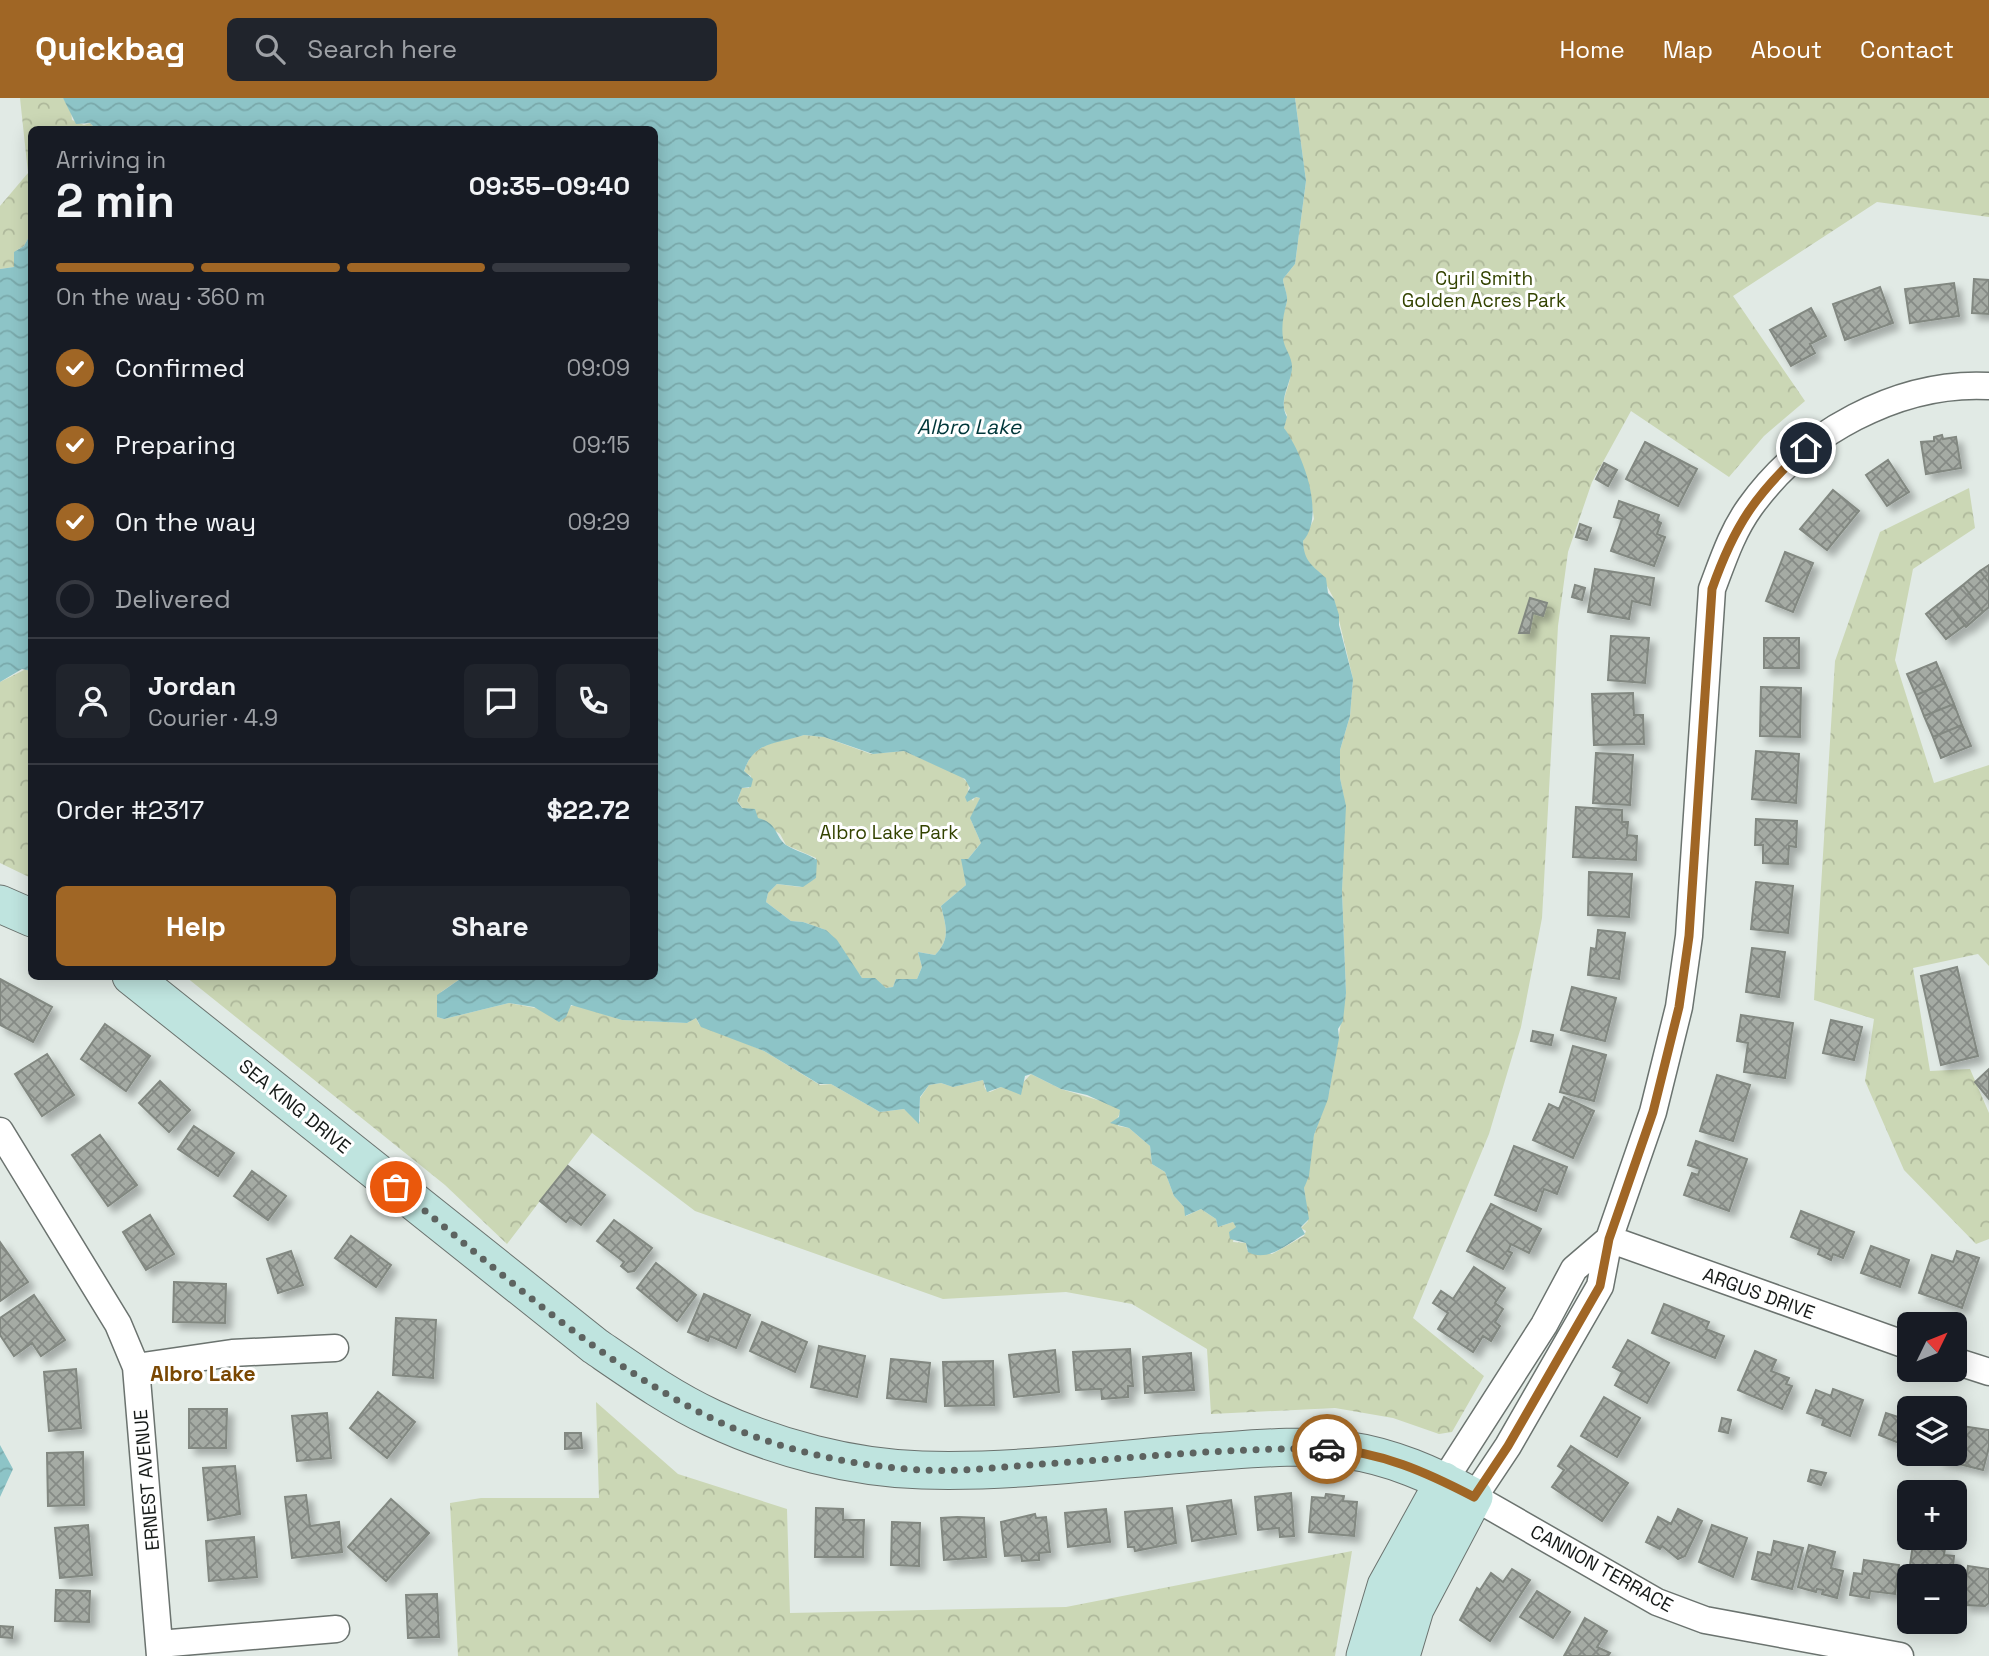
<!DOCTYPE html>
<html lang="en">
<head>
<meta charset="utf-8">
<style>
  body { margin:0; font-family:"Space Grotesk",sans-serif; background:#20242c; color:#f1f3f6; height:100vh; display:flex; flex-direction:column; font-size:26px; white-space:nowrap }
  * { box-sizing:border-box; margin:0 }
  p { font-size:23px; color:#9ea1a6 }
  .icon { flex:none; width:38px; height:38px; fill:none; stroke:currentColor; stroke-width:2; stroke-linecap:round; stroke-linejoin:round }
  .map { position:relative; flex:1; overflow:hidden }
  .sheet { position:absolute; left:28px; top:28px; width:630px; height:854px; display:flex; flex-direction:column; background:#171b24; border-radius:10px; box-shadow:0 4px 18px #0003 }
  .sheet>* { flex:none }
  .needle { width:46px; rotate:47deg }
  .controls { position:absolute; left:1897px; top:1214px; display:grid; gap:14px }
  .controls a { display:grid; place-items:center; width:70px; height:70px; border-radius:10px; background:#171b24; box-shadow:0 4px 18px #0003; font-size:35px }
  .pin { position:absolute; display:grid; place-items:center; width:60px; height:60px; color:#fff; margin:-30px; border:4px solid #fff; border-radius:50%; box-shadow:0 2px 7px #0007 }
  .courier { position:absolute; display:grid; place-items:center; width:70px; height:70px; margin:-35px; border:5px solid #a06625; border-radius:50%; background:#fff; color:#222; box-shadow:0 2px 9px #0007 }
  .summary em { font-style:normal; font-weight:700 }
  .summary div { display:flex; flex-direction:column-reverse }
  .summary { display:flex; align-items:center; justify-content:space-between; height:119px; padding:0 28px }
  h1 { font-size:46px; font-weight:700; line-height:52px }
  .bar { display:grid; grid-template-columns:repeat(4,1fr); gap:10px 7px; align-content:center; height:84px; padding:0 28px }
  .bar i { height:9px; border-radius:5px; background:#363941 }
  .bar .active { background:#a06625 }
  .bar p { grid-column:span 4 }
  .line { display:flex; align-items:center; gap:18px; padding:0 28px; border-top:2px solid #363941 }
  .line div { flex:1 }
  .round { display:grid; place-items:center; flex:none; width:74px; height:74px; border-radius:10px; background:#20242c }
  ol { padding:0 28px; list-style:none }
  li { display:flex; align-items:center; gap:21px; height:77px }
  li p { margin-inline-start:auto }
  li .icon { padding:7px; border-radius:50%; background:#a06625; color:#fff; stroke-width:4 }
  li:last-child { color:#9ea1a6 }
  li i { width:38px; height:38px; border:4px solid #363941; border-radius:50% }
  .primary-button { display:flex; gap:14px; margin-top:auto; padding:14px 28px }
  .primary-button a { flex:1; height:80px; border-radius:10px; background:#a06625; color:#fff; font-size:28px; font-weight:700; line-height:80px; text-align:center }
  .primary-button a+a { background:#20242c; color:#f1f3f6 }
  header { display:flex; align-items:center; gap:42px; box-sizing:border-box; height:98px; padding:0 35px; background:#a06625; color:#fff }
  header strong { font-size:33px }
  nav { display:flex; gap:38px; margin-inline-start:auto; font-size:24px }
  .search { width:490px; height:63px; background:#20242c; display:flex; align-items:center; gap:18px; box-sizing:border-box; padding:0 24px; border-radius:10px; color:#9ea1a6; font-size:26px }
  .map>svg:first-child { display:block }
</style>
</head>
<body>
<header>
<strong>Quickbag</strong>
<div class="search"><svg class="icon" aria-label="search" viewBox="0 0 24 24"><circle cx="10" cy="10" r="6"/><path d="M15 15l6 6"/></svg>Search here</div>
<nav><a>Home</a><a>Map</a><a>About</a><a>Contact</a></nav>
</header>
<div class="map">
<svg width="1989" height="1558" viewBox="0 0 1989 1558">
  <defs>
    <pattern id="forest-crowns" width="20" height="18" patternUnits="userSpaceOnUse" patternTransform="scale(1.75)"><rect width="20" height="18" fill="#cbd7b5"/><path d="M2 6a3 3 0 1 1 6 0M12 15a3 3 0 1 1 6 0" fill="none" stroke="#aeb89b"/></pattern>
    <pattern id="water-waves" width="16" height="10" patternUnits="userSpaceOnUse" patternTransform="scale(1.75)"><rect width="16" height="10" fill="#8dc4c7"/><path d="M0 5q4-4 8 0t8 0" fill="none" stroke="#79a8aa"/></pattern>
    <pattern id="building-cross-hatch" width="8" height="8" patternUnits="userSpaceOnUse" patternTransform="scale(1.75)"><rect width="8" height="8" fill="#a5aba4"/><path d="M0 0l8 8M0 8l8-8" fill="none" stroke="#858a85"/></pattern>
    <filter id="shadow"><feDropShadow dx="6" dy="6" stdDeviation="3.5" flood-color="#0004"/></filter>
  </defs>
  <rect width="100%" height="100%" fill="#e1eae5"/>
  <path fill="url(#forest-crowns)" d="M20,0H63L71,12L72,22L84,27L90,25L96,31L32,32L31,135L24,148L17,152L14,169L0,171V108L28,75Z
    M1295,0H1989V119L1877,104L1733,198L1805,303L1764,338L1729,379L1631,313L1592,384L1568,454L1558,528L1542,820L1521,929L1489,1036L1413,1220L1484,1278L1452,1334L1439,1336L1393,1320L1335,1310L1211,1316L1207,1251L1132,1206L1066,1194L943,1201L695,1113L592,1035L507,1146L445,1087L186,879H463L441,894L437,919L444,921L509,905L567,916L568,909L575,907L622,922L687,925L696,920L699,926L764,953L820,987L831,986L880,1014L904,1011L920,1024V1000L929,987L941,985L953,989L983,982L985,991L990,994L1001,989L1016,992L1031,976L1061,991L1111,1006L1121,1013L1117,1021L1118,1028L1129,1030L1150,1048L1152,1066L1165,1074L1174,1098L1184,1109L1186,1118L1201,1111L1216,1121L1218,1129L1233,1124L1236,1128L1233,1144L1246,1145L1247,1152L1272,1156L1304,1138L1306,1133L1301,1130L1308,1123L1304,1090L1314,1037L1329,995L1346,895L1342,793L1345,705L1340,680V652L1350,618L1353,581L1334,501L1320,475L1308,466L1304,458L1303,443L1314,421L1310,393L1296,353L1284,330L1287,317C1279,305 1288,293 1290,280C1291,267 1285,253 1282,242C1279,229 1284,214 1287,203C1288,197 1283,187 1283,181L1295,166L1306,83Z
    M1969,390L1975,430L1913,471L1895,562L1934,685L1989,667V868L1978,856L1913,870L1930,973L1970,971L1989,1015V1141L1976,1146L1904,1072L1865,983L1874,921L1814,902L1835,563L1880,434Z
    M26,571L32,573L31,780L0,765V584Z
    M804,637L824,639L871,656L904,653L961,678L969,686L968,694L973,703L975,699L980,700L971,722L981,745L968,761H962L966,787L941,808C946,828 951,841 935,857L918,854L922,869L917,881H896L893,889L886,890L862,880L826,832L803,824L791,823L766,804L768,795L777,786L800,789L816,780V760L786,747L780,736L744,712L737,703L742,690H749L751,678L744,674C752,643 779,644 804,637Z
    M596,1304L678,1376L787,1411L790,1515L1066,1509L1352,1453L1335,1558H458L450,1405L481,1400H599Z"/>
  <path fill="url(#water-waves)" fill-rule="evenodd" d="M63,0H1295L1306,83L1295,166L1283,181C1283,187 1288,196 1287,203C1284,215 1281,227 1283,240C1284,251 1293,259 1292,271C1290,288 1278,302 1287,319L1284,330C1303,356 1326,417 1303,443C1304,464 1312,467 1326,480L1328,495L1334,501L1339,517V527L1353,581L1350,618L1340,652V680L1346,708L1342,793L1346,895L1343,923L1338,931L1339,940L1328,1001L1314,1037L1309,1078L1304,1090L1309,1121L1301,1129L1305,1136C1288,1145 1268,1165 1248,1154L1246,1145L1230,1141L1229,1134L1236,1129L1233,1124L1218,1129L1216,1121L1201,1111L1185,1118L1184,1109L1174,1098L1165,1074L1152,1066L1150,1048L1129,1030L1110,1025L1119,1019L1120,1012L1087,997L1061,991L1031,976L1025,978L1021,997L1001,989L987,994L983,982L953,989L941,985L929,987L920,999L919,1026L904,1011L880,1014L831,986H819L764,953L701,929L696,920L687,925L622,922L571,907L566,919L559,924L534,909L509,905L444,921L437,919V897L463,879L654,878V32L96,31L90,25L76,26ZM804,637L824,639L873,656L904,653L965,681L970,690L965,699L967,704L976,699L980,700L970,720L981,745L968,761H961L966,787L941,808C946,828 951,841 935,857L918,854L922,869L917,881H896L893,889L886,890L875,880H862L837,842L826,832L803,824L791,823L766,804L768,795L777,786L803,789L816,780L817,762C807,755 797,754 786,747C774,737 778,725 758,720L755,711L742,710L737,703L742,690L751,689L753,681L744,673C754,642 779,646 804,637Z
    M31,135V573L22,571L0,584V171L14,169V154L24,148Z
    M0,1347L13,1371L0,1399Z"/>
  <path fill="url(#building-cross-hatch)" stroke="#828881" stroke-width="2" filter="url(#shadow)" d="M1974,181L1989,182V216L1972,215Z
    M1954,185L1959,218L1910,225L1905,191Z
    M1880,189L1893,225L1845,242L1833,206Z
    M1811,210L1826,238L1810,246L1815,255L1791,268L1770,232Z
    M1942,337L1943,341L1956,339L1961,370L1926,376L1921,344L1934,343V339Z
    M1645,344L1697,371L1678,408L1626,381Z
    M1888,362L1909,394L1887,408L1866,377Z
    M1604,365L1617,372L1608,388L1596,381Z
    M1833,392L1859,413L1827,452L1800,431Z
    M1619,403L1659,417L1657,423L1661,425L1657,436L1665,439L1654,468L1611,453L1622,421L1614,419Z
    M1580,426L1591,430L1587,442L1576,439Z
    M1785,454L1813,465L1793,514L1766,503Z
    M1989,467V485L1980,473Z
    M1595,471L1654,480L1650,507L1632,503L1629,521L1588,514Z
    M1980,473L1989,485V509L1983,514L1963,487Z
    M1575,487L1585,490L1582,502L1572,499Z
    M1963,487L1983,514L1966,529L1945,501Z
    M1530,500L1547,505L1543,518L1533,515L1529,535H1519Z
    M1945,501L1965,527L1946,541L1926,516Z
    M1611,538L1649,540L1645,585L1608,582Z
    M1764,540H1799V570H1764Z
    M1936,564L1945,585L1916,597L1907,576Z
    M1945,585L1954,606L1924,618L1916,597Z
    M1761,589L1801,590L1800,639L1760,638Z
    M1633,595L1634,617H1643L1644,646L1594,647L1592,596Z
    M1954,606L1962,627L1933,639L1924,618Z
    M1962,627L1971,648L1941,660L1933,639Z
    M1756,653L1799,656L1796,705L1752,701Z
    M1596,655L1633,657L1630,707L1593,705Z
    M1576,709L1622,712V724H1628L1627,737L1637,738L1636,762L1573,759Z
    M1756,721L1797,723L1796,749L1789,748L1788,766L1763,765V747H1755Z
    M1589,774L1632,776L1629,819L1588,817Z
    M1756,784L1793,788L1788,835L1751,831Z
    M1598,832L1625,835L1619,881L1588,877L1591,850L1596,851Z
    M1752,850L1785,854L1779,899L1746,894Z
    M1957,869L1978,958L1941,967L1921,878Z
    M0,881L52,909L33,944L0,927Z
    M1572,889L1616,900L1605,943L1561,932Z
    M1741,917L1793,925L1785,980L1744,974L1748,945L1737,943Z
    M1831,922L1862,929L1854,962L1823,955Z
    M105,926L150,958L126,993L81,961Z
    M1533,933L1553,937L1551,947L1531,943Z
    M1573,948L1606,957L1594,1003L1560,994Z
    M47,956L74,997L42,1018L15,976Z
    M1989,971V1001L1975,984Z
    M1717,977L1750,987L1733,1043L1700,1033Z
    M160,983L190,1012L169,1034L139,1005Z
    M1564,999L1594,1013L1573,1060L1533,1042L1549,1006L1559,1011Z
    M194,1028L234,1055L218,1078L178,1051Z
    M100,1037L137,1087L108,1108L72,1057Z
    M1696,1043L1747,1061L1729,1113L1684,1097L1692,1075L1698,1077L1700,1071L1688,1067Z
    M1514,1048L1567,1069L1557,1096L1544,1091L1536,1113L1495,1097Z
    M568,1068L605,1097L581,1127L570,1119L566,1124L540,1103Z
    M252,1073L286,1098L268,1122L234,1098Z
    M1491,1106L1541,1131L1529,1155L1511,1146L1508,1153L1512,1155L1503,1171L1467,1153Z
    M1801,1113L1854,1134L1843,1160L1833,1156L1831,1162L1818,1156L1820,1151L1791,1139Z
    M150,1117L174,1156L146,1172L123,1134Z
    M614,1122L652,1150L634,1173L628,1174L621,1168L624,1164L597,1143Z
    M351,1138L391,1167L376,1189L335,1160Z
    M0,1144L28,1184L0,1203Z
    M1871,1148L1909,1162L1900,1189L1861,1175Z
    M291,1153L303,1187L278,1195L267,1161Z
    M1957,1153L1979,1160L1962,1210L1919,1195L1932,1157L1953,1164Z
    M656,1165L696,1197L677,1223L637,1190Z
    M1474,1169L1505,1190L1495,1205L1503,1211L1495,1224L1500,1228L1491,1243L1483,1238L1473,1254L1438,1231L1448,1215L1433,1205L1441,1193L1453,1201Z
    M174,1184L226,1186L225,1225L173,1224Z
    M704,1196L750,1217L736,1250L710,1238L708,1243L688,1234Z
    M34,1197L65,1242L41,1258L32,1245L14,1258L0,1237V1220Z
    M1664,1206L1709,1224L1706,1231L1724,1238L1715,1260L1652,1235Z
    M396,1220L436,1222L433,1280L393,1277Z
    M762,1224L807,1244L795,1274L750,1253Z
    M1628,1242L1669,1265L1647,1305L1615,1287L1622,1274L1613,1269Z
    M819,1248L865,1258L857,1299L811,1289Z
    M1130,1251L1133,1288H1128V1299L1102,1301L1101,1291L1076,1292L1073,1254Z
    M1055,1252L1059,1294L1014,1299L1009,1257Z
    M1755,1253L1776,1262L1771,1273L1789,1280L1786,1286L1792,1288L1782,1311L1738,1292Z
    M1191,1255L1194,1292L1145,1295L1143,1259Z
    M891,1261L930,1265L926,1304L887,1300Z
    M993,1263L994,1307L945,1308L943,1264Z
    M76,1271L81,1330L49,1333L44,1274Z
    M1833,1291L1863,1302L1850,1338L1822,1327L1824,1321L1807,1315L1816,1292L1831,1298Z
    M378,1294L415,1324L387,1360L350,1330Z
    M1604,1299L1640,1320L1617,1359L1581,1338Z
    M189,1311H227L226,1350H189Z
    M1903,1312L1909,1314V1349L1879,1337L1886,1315L1901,1320Z
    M327,1315L331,1360L297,1363L292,1318Z
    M1722,1320L1731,1322L1728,1335L1719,1333Z
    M1955,1327L1989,1332V1349L1983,1372L1939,1361L1940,1356H1955Z
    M565,1335H581L582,1350L565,1351Z
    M1571,1348L1628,1385L1602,1423L1552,1389L1564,1372L1558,1368Z
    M83,1354L84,1407L48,1408L47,1355Z
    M235,1368L240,1416L208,1422L203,1370Z
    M1811,1372L1826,1375L1821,1387L1808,1383Z
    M1291,1395L1294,1438L1280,1439L1279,1430L1258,1432L1255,1399Z
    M1326,1396L1344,1398L1343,1403L1357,1404L1354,1438L1309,1434L1312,1399L1325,1400Z
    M306,1397L310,1428L339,1424L342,1454L292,1460L285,1399Z
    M391,1401L429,1435L386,1483L348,1449Z
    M1231,1402L1236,1436L1192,1443L1187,1408Z
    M816,1410L843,1411V1422H864L863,1459H815Z
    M1172,1410L1176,1445L1135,1453L1134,1449H1128L1125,1414Z
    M1106,1411L1110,1444L1068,1449L1065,1415Z
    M1678,1411L1702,1423L1685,1458L1678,1461L1662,1448L1660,1451L1646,1444L1658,1419L1671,1426Z
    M1035,1416L1036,1420L1046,1419L1050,1454L1039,1455V1462L1022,1463L1021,1457L1005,1458L1001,1424Z
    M957,1419L984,1420L986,1459L944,1462L941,1420Z
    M892,1424L920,1425L919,1468L891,1467Z
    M88,1427L92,1477L60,1480L55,1430Z
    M1712,1427L1747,1440L1733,1479L1699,1464Z
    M254,1439L257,1479L209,1483L206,1443Z
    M1774,1443L1803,1450L1792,1491L1752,1481L1758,1454L1771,1457Z
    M1913,1446L1945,1450L1944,1457L1954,1458L1952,1479H1909V1503L1905,1502Z
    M1809,1447L1835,1454L1831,1470L1843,1473L1837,1500L1822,1496L1823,1492L1817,1491L1816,1494L1798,1489Z
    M1864,1462L1899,1467L1895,1496L1870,1493L1869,1500L1850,1497L1854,1475L1862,1476Z
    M1968,1468L1989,1471V1505L1985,1508L1963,1507Z
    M1512,1471L1530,1482L1490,1543L1460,1522L1477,1490L1480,1492L1491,1475L1503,1484Z
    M56,1492L90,1493L89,1524L55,1523Z
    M1537,1493L1570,1514L1553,1540L1520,1519Z
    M437,1496L439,1539L408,1540L406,1497Z
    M1585,1520L1607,1533L1597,1549L1610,1555L1608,1558H1564Z
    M0,1528L13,1529L12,1540L0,1539Z"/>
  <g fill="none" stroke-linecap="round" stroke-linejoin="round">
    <defs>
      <path id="street" d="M0,1033L118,1226L136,1269L160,1558
        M1609,1141L1909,1248
        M1955,1263L1989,1274
        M136,1269L232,1255L335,1250
        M1444,1383L1544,1227L1574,1171L1609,1141
        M159,1546L336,1531
        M1900,1558L1705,1522L1657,1504L1474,1399L1508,1348L1600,1188L1609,1141L1653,1014L1679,909L1689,838L1712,491C1723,462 1732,434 1750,409C1802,336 1898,283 1989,288"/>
      <path id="secondary" d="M0,806L32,820
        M131,878L595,1248C633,1274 671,1301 712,1320C776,1350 852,1370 922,1372C1017,1375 1114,1361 1208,1354C1253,1351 1300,1346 1345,1352C1391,1358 1433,1377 1474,1399L1415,1511L1401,1558
        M1365,1558L1386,1488L1444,1383"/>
    </defs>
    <use href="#street" stroke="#6b736f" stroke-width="29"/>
    <use href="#secondary" stroke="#6b736f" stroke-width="39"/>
    <use href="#street" stroke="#fff" stroke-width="26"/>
    <use href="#secondary" stroke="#bfe4df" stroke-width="37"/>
  </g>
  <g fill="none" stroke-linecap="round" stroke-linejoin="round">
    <path stroke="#5d6360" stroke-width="7" stroke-dasharray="0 12.6" d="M396,1089C492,1167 600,1266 711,1320C774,1351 851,1368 921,1372C961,1374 1002,1369 1042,1366C1137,1360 1232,1349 1327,1351"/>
    <path stroke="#a06625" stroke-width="9" d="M1327,1351C1380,1353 1428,1375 1474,1399L1508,1348L1600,1188L1609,1141L1653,1014L1679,909L1689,838L1712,491C1734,428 1756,395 1806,350"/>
  </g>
  <g text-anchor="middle" stroke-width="6" stroke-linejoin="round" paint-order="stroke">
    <g font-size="19" fill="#334300" stroke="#fff">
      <text x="1484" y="187">Cyril Smith<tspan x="1484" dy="22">Golden Acres Park</tspan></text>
      <text x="889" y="741">Albro Lake Park</text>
    </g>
    <g font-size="19" fill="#161a18" stroke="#fff">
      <text transform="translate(295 1008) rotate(39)" y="7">SEA KING DRIVE</text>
      <text transform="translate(1759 1195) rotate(20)" y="7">ARGUS DRIVE</text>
      <text transform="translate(146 1382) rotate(-95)" y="7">ERNEST AVENUE</text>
      <text transform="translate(1602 1470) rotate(29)" y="7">CANNON TERRACE</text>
    </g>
    <g font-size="21" font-style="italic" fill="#003639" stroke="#fff">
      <text x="969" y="336">Albro Lake</text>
    </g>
    <g font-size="21" font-weight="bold" fill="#7a4702" stroke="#fff">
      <text x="203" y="1283">Albro Lake</text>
    </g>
  </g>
</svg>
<div class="controls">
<a><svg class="needle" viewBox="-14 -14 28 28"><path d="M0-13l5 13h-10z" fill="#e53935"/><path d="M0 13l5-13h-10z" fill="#9ea1a6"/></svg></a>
<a><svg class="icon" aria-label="layers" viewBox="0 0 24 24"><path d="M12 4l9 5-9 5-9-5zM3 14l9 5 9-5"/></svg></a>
<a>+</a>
<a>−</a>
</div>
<div class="pin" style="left:396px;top:1089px;background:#ea580c"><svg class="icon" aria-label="bag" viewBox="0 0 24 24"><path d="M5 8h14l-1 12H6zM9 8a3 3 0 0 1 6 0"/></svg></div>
<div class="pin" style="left:1806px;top:350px;background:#1f2937"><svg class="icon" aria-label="home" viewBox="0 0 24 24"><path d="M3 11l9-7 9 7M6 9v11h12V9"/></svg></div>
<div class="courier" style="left:1327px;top:1351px"><svg class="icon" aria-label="car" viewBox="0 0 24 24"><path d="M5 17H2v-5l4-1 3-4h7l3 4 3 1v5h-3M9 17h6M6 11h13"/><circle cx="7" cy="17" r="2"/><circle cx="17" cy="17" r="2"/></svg></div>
<section class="sheet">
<div class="summary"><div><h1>2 min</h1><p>Arriving in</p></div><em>09:35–09:40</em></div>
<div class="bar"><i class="active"></i><i class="active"></i><i class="active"></i><i></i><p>On the way · 360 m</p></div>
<ol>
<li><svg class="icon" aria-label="check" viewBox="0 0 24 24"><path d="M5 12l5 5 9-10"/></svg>Confirmed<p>09:09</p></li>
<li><svg class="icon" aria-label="check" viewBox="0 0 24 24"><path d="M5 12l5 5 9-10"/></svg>Preparing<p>09:15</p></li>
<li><svg class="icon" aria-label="check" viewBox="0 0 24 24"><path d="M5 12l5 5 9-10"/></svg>On the way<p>09:29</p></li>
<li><i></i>Delivered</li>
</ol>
<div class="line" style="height:126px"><a class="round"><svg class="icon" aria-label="person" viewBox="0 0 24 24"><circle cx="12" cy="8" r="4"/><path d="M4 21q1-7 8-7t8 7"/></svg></a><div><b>Jordan</b><p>Courier · 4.9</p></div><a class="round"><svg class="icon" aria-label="chat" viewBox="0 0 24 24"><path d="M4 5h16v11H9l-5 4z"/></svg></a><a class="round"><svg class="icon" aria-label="phone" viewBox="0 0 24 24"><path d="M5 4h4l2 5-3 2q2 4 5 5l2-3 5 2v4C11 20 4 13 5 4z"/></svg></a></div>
<div class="line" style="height:91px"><div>Order #2317</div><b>$22.72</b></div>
<div class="primary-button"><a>Help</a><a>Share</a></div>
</section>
</div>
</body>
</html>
